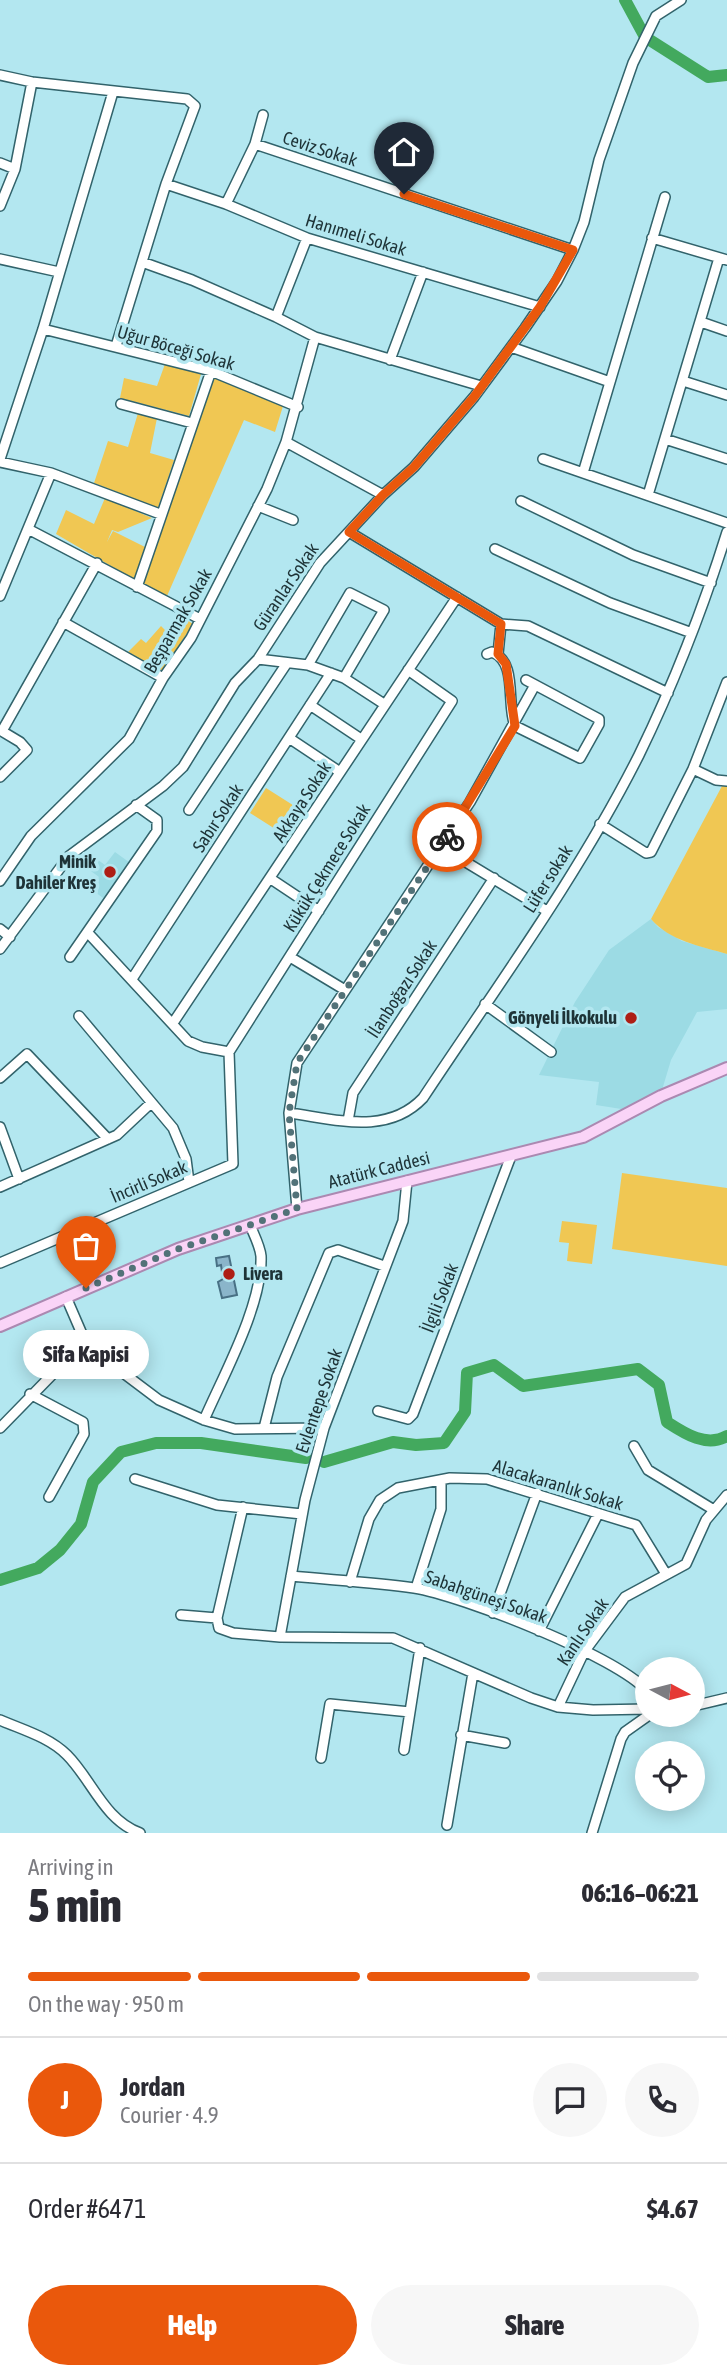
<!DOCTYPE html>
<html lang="en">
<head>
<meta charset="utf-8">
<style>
  body { margin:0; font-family:"Asap Condensed",sans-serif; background:#f7f7f7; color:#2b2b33; height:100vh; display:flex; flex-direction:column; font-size:26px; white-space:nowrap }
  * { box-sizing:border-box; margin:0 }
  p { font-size:23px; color:#7c7c81 }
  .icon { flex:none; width:38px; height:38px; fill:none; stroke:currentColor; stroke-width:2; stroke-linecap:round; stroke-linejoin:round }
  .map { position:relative; height:1833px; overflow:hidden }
  .drawer { display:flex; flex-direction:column; background:#fff; flex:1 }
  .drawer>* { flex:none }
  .needle { width:46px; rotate:97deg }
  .tools { position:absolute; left:635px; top:1657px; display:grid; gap:14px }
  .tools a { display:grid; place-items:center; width:70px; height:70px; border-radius:50%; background:#fff; box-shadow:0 4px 18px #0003; font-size:35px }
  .pin { position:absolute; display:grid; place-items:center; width:60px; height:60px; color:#fff; margin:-72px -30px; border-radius:50% 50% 50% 0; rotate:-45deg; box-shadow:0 0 7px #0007 }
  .pin .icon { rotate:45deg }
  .courier { position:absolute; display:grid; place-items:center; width:70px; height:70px; margin:-35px; border:5px solid #ea580c; border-radius:50%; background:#fff; color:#222; box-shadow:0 2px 9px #0007 }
  .bubble { position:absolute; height:49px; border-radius:24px; background:#fff; box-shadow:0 4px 18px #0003; font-size:23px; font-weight:800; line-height:49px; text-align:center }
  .summary em { font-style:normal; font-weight:800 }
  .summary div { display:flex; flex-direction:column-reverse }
  .summary { display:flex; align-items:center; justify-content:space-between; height:119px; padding:0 28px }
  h1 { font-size:46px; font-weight:800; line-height:52px }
  .bar { display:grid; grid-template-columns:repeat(4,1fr); gap:10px 7px; align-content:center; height:84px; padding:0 28px }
  .bar i { height:9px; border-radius:5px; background:#e1e1e2 }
  .bar .active { background:#ea580c }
  .bar p { grid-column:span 4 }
  .line { display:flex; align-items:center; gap:18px; padding:0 28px; border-top:2px solid #e1e1e2 }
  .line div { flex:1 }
  .round { display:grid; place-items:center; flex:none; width:74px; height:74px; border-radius:37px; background:#f7f7f7 }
  .cta { display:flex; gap:14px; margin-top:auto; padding:14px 28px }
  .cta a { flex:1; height:80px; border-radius:42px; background:#ea580c; color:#fff; font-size:28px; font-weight:800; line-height:80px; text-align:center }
  .cta a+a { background:#f7f7f7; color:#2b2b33 }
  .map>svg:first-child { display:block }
</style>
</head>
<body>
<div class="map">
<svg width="727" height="1833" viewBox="0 0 727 1833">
  <rect width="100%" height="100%" fill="#b3e7f0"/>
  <path fill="#9cdbe4" d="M87,852L105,865L115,852L133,865L107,901L91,889L99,877L80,863Z
    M651,919L658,927L682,941L727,954V1009L697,1012L671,1060L662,1090L634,1111L596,1105L599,1082L539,1075L575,1002L609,950Z"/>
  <path fill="#f0c753" d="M165,364L201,374L189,416L120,398L124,378L157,386Z
    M214,375L283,406L275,432L244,420L167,596L143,583Z
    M138,413L157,418L150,453L174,460L158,508L94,483L108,441L128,447Z
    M105,498L152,518L118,532L112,530L107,542L113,531L145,547L135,580L56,534L66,510L94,524Z
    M187,620L193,624L162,671L128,652L141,639L146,643L161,626L171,636Z
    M722,786H727V954C700,946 670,941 651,919Z
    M266,788L307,814L291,839L250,813Z
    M622,1173L727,1188V1266L612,1249Z
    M562,1221L597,1225L592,1264L567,1261L569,1243L559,1242Z"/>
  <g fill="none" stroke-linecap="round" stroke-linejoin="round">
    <path stroke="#43a95e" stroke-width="12" d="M625,0L645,37L708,77L727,75
      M324,1462L393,1442L416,1445L444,1443L465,1412L467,1373L494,1365L523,1386L638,1369L659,1385L667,1422C684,1433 706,1448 727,1436
      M0,1580L38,1568L60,1550L81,1524L93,1482L121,1452L156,1443H201L306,1458"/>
  </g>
  <path fill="#8ab5ca" stroke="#487084" stroke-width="2" d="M229,1256L237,1295L222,1298L218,1282L223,1279L221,1265L217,1266L216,1258Z"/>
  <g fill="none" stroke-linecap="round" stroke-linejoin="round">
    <defs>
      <path id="minor" d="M0,75L32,82L187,99L195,106L166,184L116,346
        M255,144L573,250
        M0,163L15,169
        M166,184L226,204L307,238L540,307
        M226,204L255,144L263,115
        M0,206L15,169L32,82
        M652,238L727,260
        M0,259L59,272
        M142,262L192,280L276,317L315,337L481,386
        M276,317L307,238
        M701,322L727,331
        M43,329L211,371L298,407
        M511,347L610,382
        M390,360L423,272
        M683,381L727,395
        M121,404L192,423
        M665,439L727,459
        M286,442L383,495
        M0,459L43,329L113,92
        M543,459L727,523
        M0,462L51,473L160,514
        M583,473L665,197
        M648,495L719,258
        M521,501L633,555L711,583
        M258,506L293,520
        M28,529L200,619
        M349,532L501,624L528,626L668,693
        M495,549L610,603L692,633
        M137,587L211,371
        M0,596L51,473
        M63,622L163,678
        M487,654L492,652C518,662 506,704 515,726L580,758L599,724V719L526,680
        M498,654L501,624
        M258,659L308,665L344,678L384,704
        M308,665L350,593L384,610L344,678
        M310,705L361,739
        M0,730L20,742L27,750L0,777
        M2,731L97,563
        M289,738L340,772
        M693,769L727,682
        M189,810L287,663
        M600,824L646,853L651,852L693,769L716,780L727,781
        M441,847L547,911
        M271,879L319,911
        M0,881L31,836L129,739L163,678L191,638L267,489L286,442L315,337
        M0,929L10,937
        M89,934L188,1041L202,1047L229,1052
        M0,949L69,856L163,786L183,767L235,683L258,659L320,563L383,495L414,467L474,397L525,328L557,281L573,250L584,222L599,160L633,63L656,16L681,0
        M70,957L157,831V820L136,805
        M290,957L345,990
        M132,979L331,673
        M485,1004L551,1052
        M79,1016L173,1128L186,1159L189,1182
        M173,1023L457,597
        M229,1052L452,701L408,670
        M0,1078L27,1054L108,1139
        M289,1113C335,1119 387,1136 423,1098C497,986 578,876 639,755C674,683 703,609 727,532
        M348,1121L353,1093L494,878
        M0,1127L19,1179
        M0,1187L117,1135L151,1103
        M297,1209L289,1113L297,1063L470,802L535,685
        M0,1263L233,1164L229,1052
        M66,1297L85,1341L94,1351L159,1400L204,1420L235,1429L324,1428
        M30,1394L83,1422L84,1434L49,1497
        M378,1411L408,1419L413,1414L511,1156
        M204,1420C223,1376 263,1304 261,1256C260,1246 254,1235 250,1225
        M0,1428L85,1341
        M264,1428L277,1377L329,1253L338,1250L384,1266
        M634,1446L648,1470L714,1510
        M135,1479L217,1505L302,1514
        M243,1507L217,1618L219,1628L233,1633L280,1637L393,1638L531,1698L558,1707L593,1710L648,1709
        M291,1576C331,1580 373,1582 414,1588C460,1595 619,1657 648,1692
        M350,1582L369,1519L380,1500L398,1488L450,1478L487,1479L636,1525L666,1574
        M416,1588L441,1509V1480
        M493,1613L537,1493
        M181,1615L217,1618
        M539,1631L598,1514
        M280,1637L305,1500L324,1428L403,1221L407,1181
        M693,1706L727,1698
        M558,1707L584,1652L625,1597L686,1564L706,1520L727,1495
        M0,1720C23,1730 49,1737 67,1755C92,1780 104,1820 140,1833
        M461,1735L505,1743
        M404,1750L420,1648
        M321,1758L330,1704L410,1712
        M447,1825L473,1673
        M592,1833L621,1739L625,1732L649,1715"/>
      <path id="major" d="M0,1326L178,1249L297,1209L583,1137L661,1096L727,1068"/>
    </defs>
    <use href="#minor" stroke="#32636b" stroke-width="12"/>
    <use href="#major" stroke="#ab89b1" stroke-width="14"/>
    <use href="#minor" stroke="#fff" stroke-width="9"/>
    <use href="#major" stroke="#fad4f7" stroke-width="10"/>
  </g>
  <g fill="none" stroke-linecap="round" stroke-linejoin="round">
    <path stroke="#527278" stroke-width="7" stroke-dasharray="0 12.6" d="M86,1288L178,1249L297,1209L289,1113L297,1063L447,837"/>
    <path stroke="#ea580c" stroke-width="9" d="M404,194L573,250L540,307L474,397L414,467L383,495L349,532L501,624L498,654L506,664L515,726L447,837"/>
  </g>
  <g fill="#ae1e15" stroke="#b3e7f0" stroke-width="2.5">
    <circle cx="110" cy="872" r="7"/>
    <circle cx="631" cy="1018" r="7"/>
    <circle cx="229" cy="1274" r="7"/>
  </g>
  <g text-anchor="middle" stroke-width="7" stroke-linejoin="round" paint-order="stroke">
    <g font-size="18" fill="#1e3337" stroke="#b3e7f0">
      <text transform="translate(320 149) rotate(18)" y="6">Ceviz Sokak</text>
      <text transform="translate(356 235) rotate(17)" y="6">Hanımeli Sokak</text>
      <text transform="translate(176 348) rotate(16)" y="6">Uğur Böceği Sokak</text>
      <text transform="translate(286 587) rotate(-56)" y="6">Güranlar Sokak</text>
      <text transform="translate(178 621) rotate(-60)" y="6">Beşparmak Sokak</text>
      <text transform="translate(302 802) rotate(-57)" y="6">Akkaya Sokak</text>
      <text transform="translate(218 818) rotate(-57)" y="6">Sabır Sokak</text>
      <text transform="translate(327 868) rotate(-58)" y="6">Kükük Çekmece Sokak</text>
      <text transform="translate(548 879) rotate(-58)" y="6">Lüfer sokak</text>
      <text transform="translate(402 989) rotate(-57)" y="6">İlanboğazı Sokak</text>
      <text transform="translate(379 1170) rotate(-14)" y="6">Atatürk Caddesi</text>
      <text transform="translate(149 1182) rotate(-23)" y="6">İncirli Sokak</text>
      <text transform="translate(440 1298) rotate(-69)" y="6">İlgili Sokak</text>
      <text transform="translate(319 1401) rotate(-71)" y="6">Evlentepe Sokak</text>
      <text transform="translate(558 1485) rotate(17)" y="6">Alacakaranlık Sokak</text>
      <text transform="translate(486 1597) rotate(19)" y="6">Sabahgüneşi Sokak</text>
      <text transform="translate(583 1632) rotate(-56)" y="6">Kanlı Sokak</text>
    </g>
    <g font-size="18" font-weight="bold" fill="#1e3337" stroke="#b3e7f0" text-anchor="end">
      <text x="96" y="868">Minik<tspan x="96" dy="21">Dahiler Kreş</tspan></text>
      <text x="617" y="1024">Gönyeli İlkokulu</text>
      <text x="243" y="1280" text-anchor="start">Livera</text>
    </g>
  </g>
</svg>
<div class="tools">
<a><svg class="needle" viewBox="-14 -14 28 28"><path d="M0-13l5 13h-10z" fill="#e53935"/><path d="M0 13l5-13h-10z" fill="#7c7c81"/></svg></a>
<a><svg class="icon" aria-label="locate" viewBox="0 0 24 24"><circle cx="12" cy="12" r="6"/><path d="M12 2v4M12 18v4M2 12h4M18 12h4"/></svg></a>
</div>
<div class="pin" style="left:86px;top:1288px;background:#ea580c"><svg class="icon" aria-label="bag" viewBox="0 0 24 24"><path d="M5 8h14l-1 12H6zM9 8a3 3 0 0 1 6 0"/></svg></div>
<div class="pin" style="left:404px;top:194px;background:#1f2937"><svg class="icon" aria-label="home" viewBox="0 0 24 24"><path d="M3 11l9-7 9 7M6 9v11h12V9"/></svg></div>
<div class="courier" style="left:447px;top:837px"><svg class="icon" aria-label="bike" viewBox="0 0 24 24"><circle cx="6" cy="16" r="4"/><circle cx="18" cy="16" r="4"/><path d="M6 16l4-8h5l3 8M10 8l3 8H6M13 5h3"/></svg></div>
<div class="bubble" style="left:23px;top:1330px;width:126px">Sifa Kapisi</div>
</div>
<section class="drawer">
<div class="summary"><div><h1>5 min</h1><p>Arriving in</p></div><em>06:16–06:21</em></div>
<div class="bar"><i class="active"></i><i class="active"></i><i class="active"></i><i></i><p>On the way · 950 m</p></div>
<div class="line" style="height:126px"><b class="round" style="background:#ea580c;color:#fff">J</b><div><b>Jordan</b><p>Courier · 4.9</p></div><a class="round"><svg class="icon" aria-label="chat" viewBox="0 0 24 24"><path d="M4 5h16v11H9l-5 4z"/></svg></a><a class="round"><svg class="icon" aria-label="phone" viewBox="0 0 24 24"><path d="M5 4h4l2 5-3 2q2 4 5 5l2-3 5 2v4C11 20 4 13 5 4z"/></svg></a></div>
<div class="line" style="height:91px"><div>Order #6471</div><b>$4.67</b></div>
<div class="cta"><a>Help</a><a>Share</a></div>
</section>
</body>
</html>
